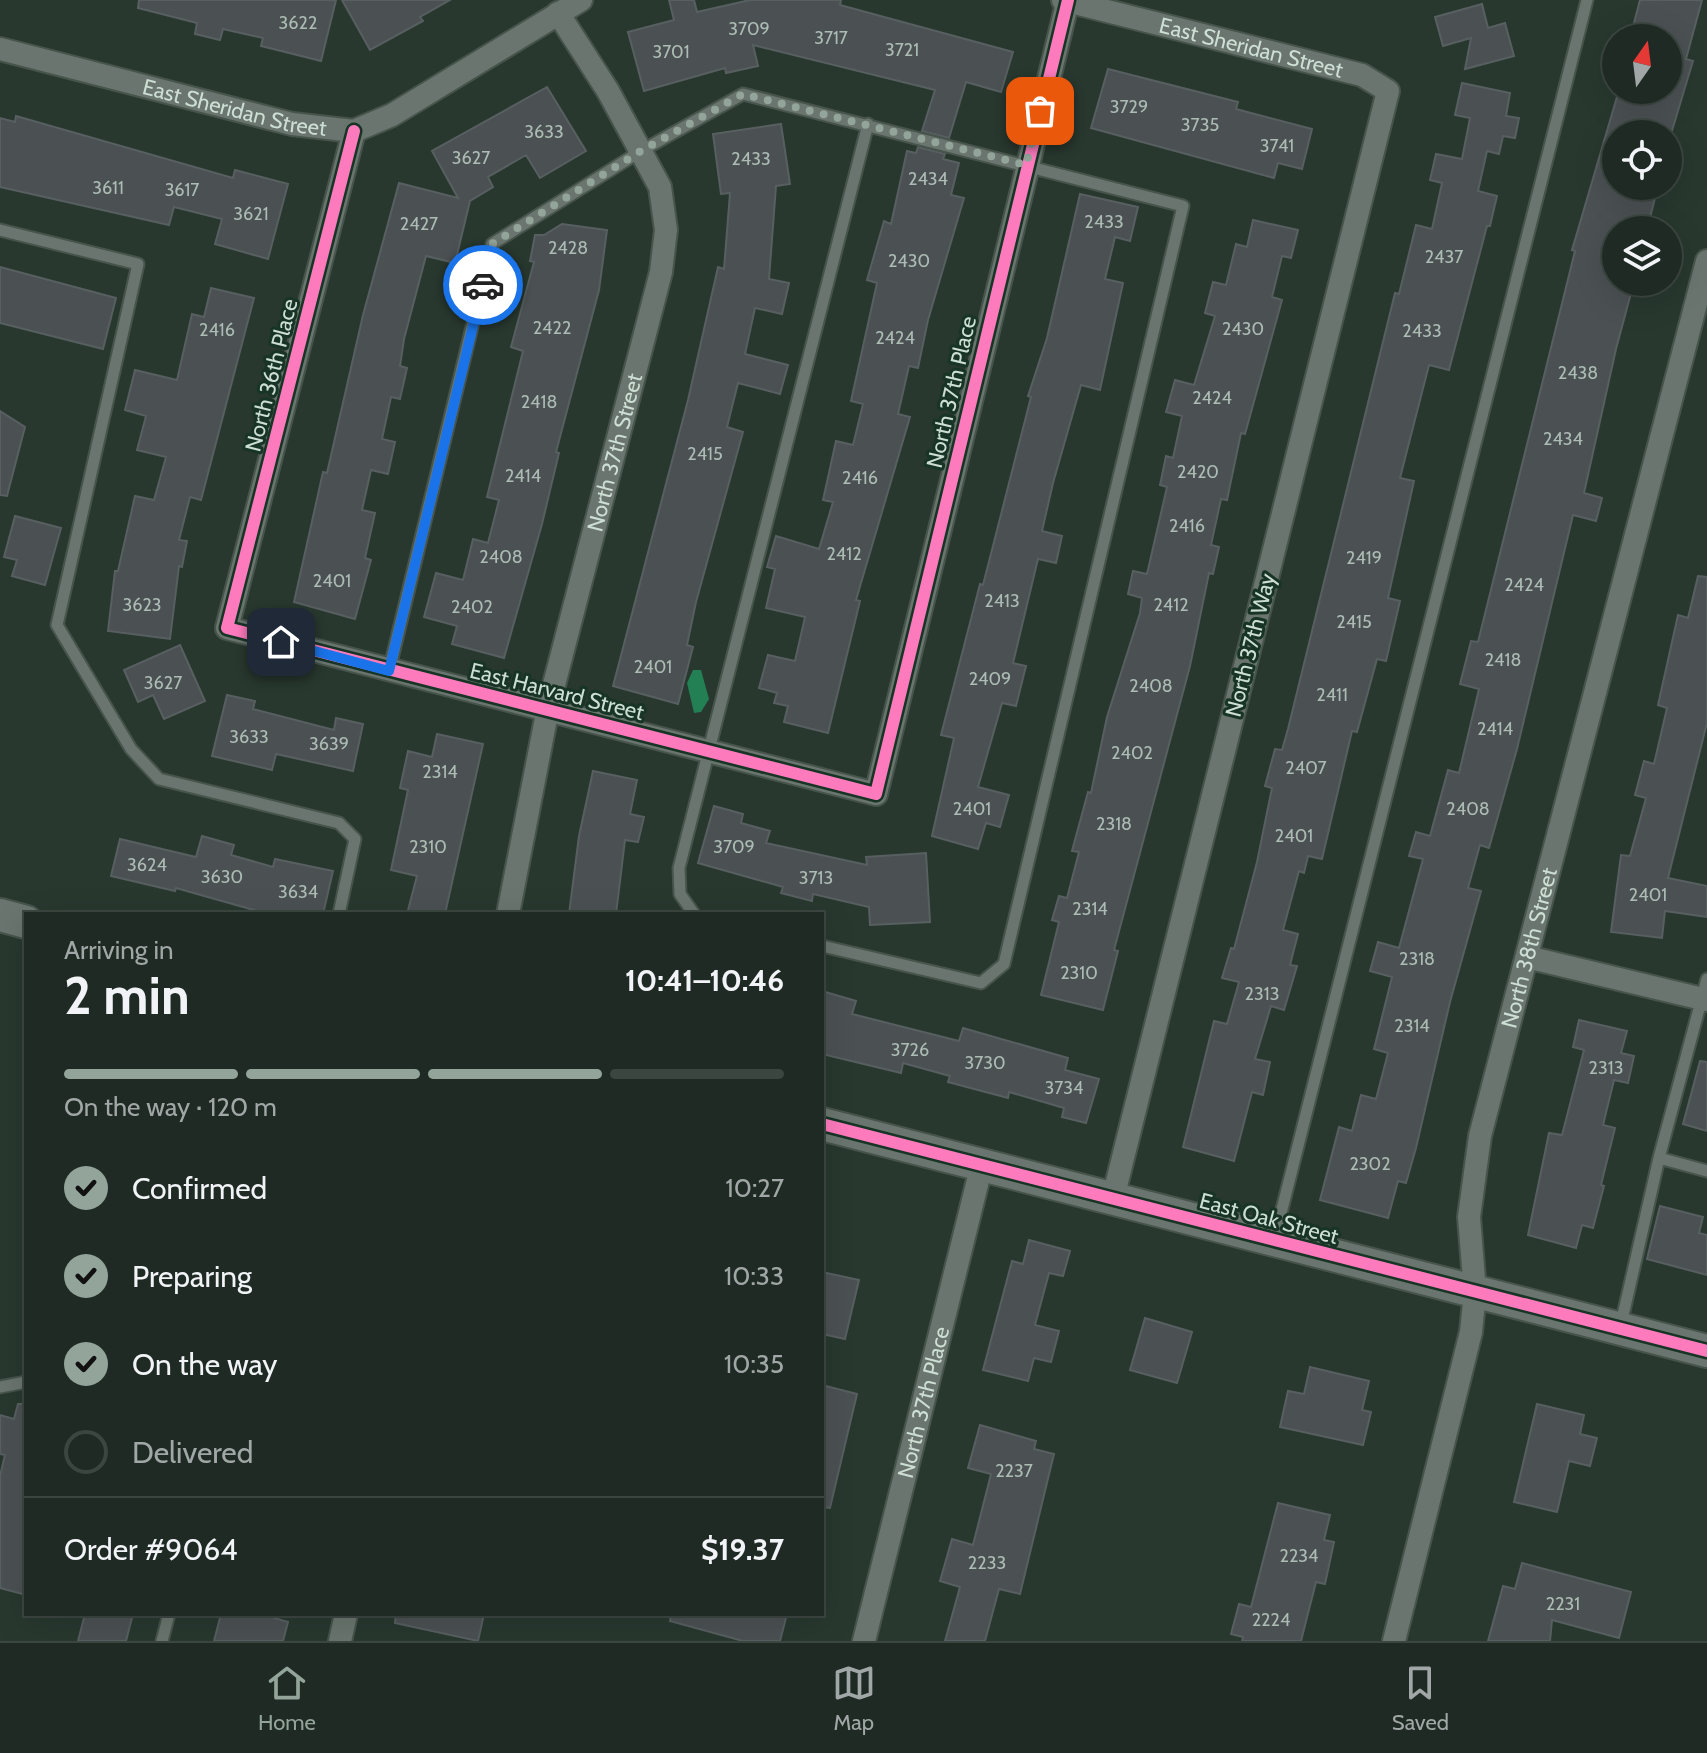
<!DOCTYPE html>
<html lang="en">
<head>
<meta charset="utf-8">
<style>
  body { margin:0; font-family:Cabin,sans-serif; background:#26322b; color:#f1f3f6; height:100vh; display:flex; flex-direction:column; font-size:30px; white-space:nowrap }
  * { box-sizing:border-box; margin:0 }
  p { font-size:26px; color:#a1a7a6 }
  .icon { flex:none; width:44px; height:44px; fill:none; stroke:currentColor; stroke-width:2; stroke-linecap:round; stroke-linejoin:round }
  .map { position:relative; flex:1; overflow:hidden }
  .sheet { position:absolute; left:24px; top:912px; width:800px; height:704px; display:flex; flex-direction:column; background:#1e2a23; border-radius:0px; box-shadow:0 8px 32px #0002,0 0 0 2px #3c4641 }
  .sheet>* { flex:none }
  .needle { width:52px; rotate:14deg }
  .controls { position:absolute; left:1602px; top:24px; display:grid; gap:16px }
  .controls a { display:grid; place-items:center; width:80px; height:80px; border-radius:50%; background:#1e2a23; box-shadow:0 8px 32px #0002,0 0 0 2px #3c4641; font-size:40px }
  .pin { position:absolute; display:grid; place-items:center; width:68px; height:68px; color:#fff; margin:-34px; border-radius:16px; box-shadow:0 4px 12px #0006 }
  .courier { position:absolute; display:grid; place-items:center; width:80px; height:80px; margin:-40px; border:6px solid #1a73e8; border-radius:50%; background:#fff; color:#222; box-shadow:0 2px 10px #0007 }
  .headline em { font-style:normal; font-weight:800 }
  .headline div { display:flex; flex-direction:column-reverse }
  .headline { display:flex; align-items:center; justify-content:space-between; height:136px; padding:0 40px }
  h1 { font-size:52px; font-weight:800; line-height:60px }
  .bar { display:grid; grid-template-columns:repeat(4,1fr); gap:12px 8px; align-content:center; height:96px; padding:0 40px }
  .bar i { height:10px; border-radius:6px; background:#3c4641 }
  .bar .selected { background:#93a49a }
  .bar p { grid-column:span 4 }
  .line { display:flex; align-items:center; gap:20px; padding:0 40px; border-top:2px solid #3c4641 }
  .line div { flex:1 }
  ol { padding:0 40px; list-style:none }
  li { display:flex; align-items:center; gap:24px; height:88px }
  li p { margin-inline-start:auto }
  li .icon { padding:8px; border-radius:50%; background:#93a49a; color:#111; stroke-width:4 }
  li:last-child { color:#a1a7a6 }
  li i { width:44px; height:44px; border:4px solid #3c4641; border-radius:50% }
  .tab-bar { display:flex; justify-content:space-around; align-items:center; height:112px; border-top:2px solid #3c4641; background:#1e2a23; font-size:22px; color:#a1a7a6 }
  .tab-bar a { display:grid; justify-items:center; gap:4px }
  .tab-bar .selected { color:#93a49a }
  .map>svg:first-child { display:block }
</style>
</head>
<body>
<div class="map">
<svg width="1707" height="1641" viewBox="0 0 1707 1641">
  <rect width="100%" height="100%" fill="#28382f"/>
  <path fill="#237f54" d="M693,670H701L709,699L701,712L694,713L687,683Z"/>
  <path fill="#4b5153" stroke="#585f60" stroke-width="2" d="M139,0H336L321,61L261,46L263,38L223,29L220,40L195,34L197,23L138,8Z
    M342,0H450L420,17L423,21L370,50Z
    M669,0H694L697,12L750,0H841L840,5L1013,52L1001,92L966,82L949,138L922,131L935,90L753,45L758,66L726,73L725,68L644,91L628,32L674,20Z
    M1640,0H1702L1686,59L1693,61L1671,134H1616V186H1658L1647,230H1616V282H1634L1616,349L1584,493L1602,498L1596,521L1573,515L1517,749L1489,848L1480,845L1468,888L1481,891L1450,1002L1416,1148L1406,1183L1398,1181L1388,1218L1320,1200L1339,1127L1352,1131L1361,1095L1376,1099L1388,1053L1374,1049L1392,977L1370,971L1378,942L1399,948L1423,859L1409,856L1416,832L1430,836L1448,770L1459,773L1479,689L1460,684L1471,641L1478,642L1575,251L1572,250L1619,90H1668V38H1630Z
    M1482,4L1488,28L1505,23L1514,56L1465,69L1471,38L1443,46L1435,17Z
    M1108,69L1238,102L1236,109L1312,129L1302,169L1278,163L1274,178L1091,128Z
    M1462,83L1510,93L1506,116L1519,118L1515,138L1503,136L1499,154L1487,151L1478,191L1497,196L1490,226H1487L1449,370L1429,365L1400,478L1414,481L1388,598L1400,601L1386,661L1377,659L1357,732L1352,731L1322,859L1308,856L1304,873L1299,871L1283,930L1298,934L1290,965L1297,966L1284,1010L1271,1006L1255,1059L1270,1062L1263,1095L1252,1092L1234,1161L1183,1147L1214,1021L1227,1024L1239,982L1222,978L1231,948L1234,949L1257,862L1272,788L1265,786L1275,749L1282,750L1288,729L1395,293L1399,294L1416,225L1432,229L1442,183L1430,180L1436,154L1462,159L1470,118L1455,115Z
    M547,87L586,151L540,178L526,155L488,177L493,187L470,201L455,263L426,256L404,339L400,366L407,368L400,399L391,397L382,439L395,442L388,474L371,470L362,510L375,513L365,558L371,560L355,619L294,602L323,472L327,473L363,315L399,183L458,198L432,151Z
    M16,116L233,178L235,170L288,184L268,259L215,244L222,219L174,207L169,225L0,187V118L15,122Z
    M781,124L790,184L776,186L769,279L789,283L782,314L755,308L745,354L788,365L780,394L738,383L727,427L743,432L696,602L687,645L693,647L678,704L613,686L688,400L718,267L724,269L730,193L721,194L713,134Z
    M918,147L945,154L943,159L959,163L951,195L964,198L928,320L918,368L909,366L898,414L910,417L856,600L860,601L828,733L784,722L788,706L774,703L777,693L759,688L768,655L795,661L805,617L766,608L775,569L767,567L776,536L819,549L833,502L823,500L836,441L853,445L863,404L851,401L877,283L867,280L884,221L891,224L907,151L916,153Z
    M1080,194L1138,207L1130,241L1115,237L1105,279L1123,283L1100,390L1081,385L1053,483L1042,531L1062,536L1056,563L1038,559L1013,663L1026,666L1016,706L1002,703L978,787L1009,795L1000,827L986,823L978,849L932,836L954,738L941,735L980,584L983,585L1031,397L1028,396L1047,338Z
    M1253,220L1298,230L1291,258L1282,256L1272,297L1282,300L1245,434L1241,433L1227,500L1221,499L1211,545L1219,547L1213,574L1209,573L1190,666L1114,950L1118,951L1103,1010L1041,995L1059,922L1052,920L1059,896L1067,898L1079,852L1072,851L1088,792L1091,793L1107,717L1140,613L1142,598L1128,594L1133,571L1147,574L1167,487L1160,485L1166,456L1173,458L1182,416L1166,412L1175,380L1194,385L1215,316L1205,313L1213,282L1226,285L1236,244L1247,247Z
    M562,224L607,230L599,290L556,452L559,453L542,524L504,658L452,644L457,626L424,617L436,573L463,580L473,539L488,543L499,500L487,497L523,351L511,347L534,262L530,261L535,235H544Z
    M0,267L116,298L103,349L0,323Z
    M211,288L254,298L201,500L190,497L179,540L187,541L182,567L179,566L170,639L108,631L115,571H118L135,496L154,500L166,457L137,450L146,416L125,410L135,370L177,380L192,314L204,317Z
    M0,411L25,427L7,496L0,495Z
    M15,516L61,528L45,585L12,576L17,560L4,557Z
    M1698,576L1707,577V723L1668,878L1707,886V917L1665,911L1662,938L1611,932L1621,855L1630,856L1646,798L1635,795L1644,761L1654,764L1667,708L1658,705L1678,615L1688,618Z
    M180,645L205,701L164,719L153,695L138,702L124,670Z
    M227,695L255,701L253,709L334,730L336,718L363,724L353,771L276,754L272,770L212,756Z
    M437,734L483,744L445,914H407L417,876L391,870L408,790L400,788L408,751L432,757Z
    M593,771L637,780L630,814L644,817L638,842L625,840L616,914H569L579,836Z
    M714,806L743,814L741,823L770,831L766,843L867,865L866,857L926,853L930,922L870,925L869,907L813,894L812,901L781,893L783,887L698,863Z
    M202,836L234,845L231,855L273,867L275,859L333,871L323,914H268L176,888L175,891L111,876L120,839L196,857Z
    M822,991L856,1001L852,1014L959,1041L963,1028L1068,1058L1065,1070L1099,1079L1086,1123L1062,1117L1064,1108L1009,1092L1008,1098L948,1082L950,1076L903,1063L901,1073L822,1054Z
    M1579,1020L1627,1031L1621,1053L1634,1056L1628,1083L1614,1080L1603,1125L1615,1128L1601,1185L1604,1186L1593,1228L1582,1225L1576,1248L1528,1235L1549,1133L1562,1135L1584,1050L1573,1047Z
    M1700,1061L1707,1062V1131L1683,1124Z
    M1660,1206L1703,1217L1699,1233L1707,1235V1275L1647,1259Z
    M1029,1240L1070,1251L1063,1276L1049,1273L1035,1325L1059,1331L1051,1362L1034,1358L1028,1381L983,1370L1012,1261L1023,1264Z
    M822,1272L859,1280L845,1339L822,1334Z
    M1145,1318L1192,1332L1177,1383L1130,1370Z
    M1310,1367L1369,1381L1362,1410L1371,1412L1363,1445L1280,1427L1288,1391L1304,1394Z
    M822,1385L857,1394L830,1508L822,1507Z
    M18,1404H26V1595L0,1588V1476L5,1455L0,1454V1415L14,1419Z
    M1537,1404L1584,1415L1580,1434L1597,1438L1590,1466L1569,1461L1557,1512L1514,1502Z
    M980,1425L1036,1441L1034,1449L1054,1454L1020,1594L999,1589L985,1641H945L960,1587L940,1581L952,1539L973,1545L991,1474L968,1468Z
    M1278,1503L1330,1515L1324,1540L1334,1542L1325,1584L1316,1582L1301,1641H1242L1243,1637L1231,1634L1239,1604L1251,1607Z
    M1522,1563L1631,1592L1619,1638L1552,1620L1550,1641H1488L1503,1586L1515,1589Z
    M85,1614H133L126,1641H78Z
    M221,1614H275L274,1618L288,1622L283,1641H214Z
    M396,1614H484L478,1641L395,1623Z
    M671,1614H787L780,1641H743L670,1621Z"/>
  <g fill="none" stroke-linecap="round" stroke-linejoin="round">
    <defs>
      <path id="lane" d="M0,230L138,264L57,625L131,749L159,779L339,823L355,839L339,914
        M389,671L492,244L641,151L743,94L1183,206L1004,964L981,983L822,946
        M694,914L680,894L679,868L868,124
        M1659,1158L1707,1171
        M1275,1237L1587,0
        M1621,1324L1659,1158L1707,979
        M0,1387L26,1382
        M162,1641L169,1614"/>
      <g id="street">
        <path id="s1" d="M1063,0L1362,75L1388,91L1113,1198"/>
        <path id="s2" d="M0,49L292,124L354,131L392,115L581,0"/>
        <path d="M354,131L227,628L876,794L1068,0"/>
        <path id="s3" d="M508,914L548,708L661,272L666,230L660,187L608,91L558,13"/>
        <path d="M1527,957L1707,1000"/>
        <path d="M340,1641L346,1614"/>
        <path id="s4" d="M864,1641L982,1164"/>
        <path id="s5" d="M1394,1641L1471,1332L1475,1292L1469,1217L1480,1136L1707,261"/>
      </g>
      <path id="secondary" d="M0,915L26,922
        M822,1124L1707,1351"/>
    </defs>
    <use href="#lane" stroke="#46544c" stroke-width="15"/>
    <use href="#street" stroke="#46544c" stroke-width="26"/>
    <use href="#secondary" stroke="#46544c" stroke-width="36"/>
    <use href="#lane" stroke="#69756e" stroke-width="11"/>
    <use href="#street" stroke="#69756e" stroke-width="22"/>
    <use href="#secondary" stroke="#69756e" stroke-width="32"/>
    <defs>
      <path id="cycleway" d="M354,131L227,628L876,794L1068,0
        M822,1124L1707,1351"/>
    </defs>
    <use href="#cycleway" stroke="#173425" stroke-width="17"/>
    <use href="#cycleway" stroke="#fd7abc" stroke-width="12"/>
  </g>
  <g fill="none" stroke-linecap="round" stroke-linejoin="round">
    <path stroke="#93a49a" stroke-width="8" stroke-dasharray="0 14.4" d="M483,285L492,244L641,151L743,94L1026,165L1040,111"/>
    <path stroke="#1a73e8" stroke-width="10" d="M281,642L389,671L483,285"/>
  </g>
  <g text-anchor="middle" stroke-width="6" stroke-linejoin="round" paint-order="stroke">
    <g font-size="18" fill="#acbbb4">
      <text x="298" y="29">3622</text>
      <text x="749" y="35">3709</text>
      <text x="831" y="44">3717</text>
      <text x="902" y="56">3721</text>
      <text x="671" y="58">3701</text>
      <text x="1129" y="113">3729</text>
      <text x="1200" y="131">3735</text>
      <text x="544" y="138">3633</text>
      <text x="1277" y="152">3741</text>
      <text x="471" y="164">3627</text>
      <text x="751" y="165">2433</text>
      <text x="928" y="185">2434</text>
      <text x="108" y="194">3611</text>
      <text x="182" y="196">3617</text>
      <text x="251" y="220">3621</text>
      <text x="1104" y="228">2433</text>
      <text x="419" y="230">2427</text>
      <text x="568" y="254">2428</text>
      <text x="1444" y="263">2437</text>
      <text x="909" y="267">2430</text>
      <text x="552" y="334">2422</text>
      <text x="1243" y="335">2430</text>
      <text x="217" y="336">2416</text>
      <text x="1422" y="337">2433</text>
      <text x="895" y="344">2424</text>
      <text x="1578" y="379">2438</text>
      <text x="1212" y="404">2424</text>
      <text x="539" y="408">2418</text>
      <text x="1563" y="445">2434</text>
      <text x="705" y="460">2415</text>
      <text x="1198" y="478">2420</text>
      <text x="523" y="482">2414</text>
      <text x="860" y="484">2416</text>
      <text x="1187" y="532">2416</text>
      <text x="844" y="560">2412</text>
      <text x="501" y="563">2408</text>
      <text x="1364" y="564">2419</text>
      <text x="332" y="587">2401</text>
      <text x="1524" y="591">2424</text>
      <text x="1002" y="607">2413</text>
      <text x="142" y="611">3623</text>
      <text x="1171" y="611">2412</text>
      <text x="472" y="613">2402</text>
      <text x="1354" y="628">2415</text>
      <text x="1503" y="666">2418</text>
      <text x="653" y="673">2401</text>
      <text x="990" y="685">2409</text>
      <text x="163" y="689">3627</text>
      <text x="1151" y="692">2408</text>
      <text x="1332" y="701">2411</text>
      <text x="1495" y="735">2414</text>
      <text x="249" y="743">3633</text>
      <text x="329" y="750">3639</text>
      <text x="1132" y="759">2402</text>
      <text x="1306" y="774">2407</text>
      <text x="440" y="778">2314</text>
      <text x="972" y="815">2401</text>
      <text x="1468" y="815">2408</text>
      <text x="1114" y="830">2318</text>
      <text x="1294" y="842">2401</text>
      <text x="428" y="853">2310</text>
      <text x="734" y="853">3709</text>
      <text x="147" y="871">3624</text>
      <text x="222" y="883">3630</text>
      <text x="816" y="884">3713</text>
      <text x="298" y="898">3634</text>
      <text x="1648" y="901">2401</text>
      <text x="1090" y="915">2314</text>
      <text x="1417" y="965">2318</text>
      <text x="1079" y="979">2310</text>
      <text x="1262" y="1000">2313</text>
      <text x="1412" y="1032">2314</text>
      <text x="910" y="1056">3726</text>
      <text x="985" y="1069">3730</text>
      <text x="1606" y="1074">2313</text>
      <text x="1064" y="1094">3734</text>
      <text x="1370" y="1170">2302</text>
      <text x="1014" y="1477">2237</text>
      <text x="1299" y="1562">2234</text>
      <text x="987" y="1569">2233</text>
      <text x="1563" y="1610">2231</text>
      <text x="1271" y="1626">2224</text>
    </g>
    <g font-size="22" fill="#cdded4" stroke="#173425">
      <text dy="8" stroke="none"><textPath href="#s1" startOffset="194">East Sheridan Street</textPath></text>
      <text dy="8" stroke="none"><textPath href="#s2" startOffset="242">East Sheridan Street</textPath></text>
      <text transform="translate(271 375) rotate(-76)" y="8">North 36th Place</text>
      <text transform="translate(951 392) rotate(-77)" y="8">North 37th Place</text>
      <text dy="8" stroke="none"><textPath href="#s3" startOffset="474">North 37th Street</textPath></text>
      <text transform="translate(1250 645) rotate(-76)" y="8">North 37th Way</text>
      <text transform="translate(557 691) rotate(14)" y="8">East Harvard Street</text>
      <text dy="8" stroke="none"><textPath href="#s5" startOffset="710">North 38th Street</textPath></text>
      <text transform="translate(1269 1218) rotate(15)" y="8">East Oak Street</text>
      <text dy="8" stroke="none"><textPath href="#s4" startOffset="246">North 37th Place</textPath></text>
    </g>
  </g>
</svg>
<div class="controls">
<a><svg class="needle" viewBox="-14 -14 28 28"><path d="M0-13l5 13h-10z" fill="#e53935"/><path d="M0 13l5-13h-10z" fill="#a1a7a6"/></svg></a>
<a><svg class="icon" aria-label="locate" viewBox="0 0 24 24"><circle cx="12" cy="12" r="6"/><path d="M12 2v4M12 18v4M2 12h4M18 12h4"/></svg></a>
<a><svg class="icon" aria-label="layers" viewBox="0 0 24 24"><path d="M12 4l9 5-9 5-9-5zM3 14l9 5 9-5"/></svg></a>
</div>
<div class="pin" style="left:1040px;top:111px;background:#ea580c"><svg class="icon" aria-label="bag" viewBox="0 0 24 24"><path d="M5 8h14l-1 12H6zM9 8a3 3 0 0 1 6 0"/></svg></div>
<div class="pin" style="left:281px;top:642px;background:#1f2937"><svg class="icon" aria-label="home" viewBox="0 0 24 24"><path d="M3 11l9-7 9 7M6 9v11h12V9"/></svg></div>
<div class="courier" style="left:483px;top:285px"><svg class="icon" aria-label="car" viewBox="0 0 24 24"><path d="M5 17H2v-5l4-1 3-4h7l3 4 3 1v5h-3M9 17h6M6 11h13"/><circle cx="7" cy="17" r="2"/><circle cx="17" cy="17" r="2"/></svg></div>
<section class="sheet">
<div class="headline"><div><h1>2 min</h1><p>Arriving in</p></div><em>10:41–10:46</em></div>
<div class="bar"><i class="selected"></i><i class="selected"></i><i class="selected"></i><i></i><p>On the way · 120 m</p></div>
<ol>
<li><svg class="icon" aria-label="check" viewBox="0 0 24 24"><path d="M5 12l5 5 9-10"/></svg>Confirmed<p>10:27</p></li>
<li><svg class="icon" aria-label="check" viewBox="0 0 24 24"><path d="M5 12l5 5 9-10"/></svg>Preparing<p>10:33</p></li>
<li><svg class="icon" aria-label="check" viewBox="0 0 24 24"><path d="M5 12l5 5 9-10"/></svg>On the way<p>10:35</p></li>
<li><i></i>Delivered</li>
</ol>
<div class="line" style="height:104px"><div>Order #9064</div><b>$19.37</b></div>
</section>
</div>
<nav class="tab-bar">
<a class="selected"><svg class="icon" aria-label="home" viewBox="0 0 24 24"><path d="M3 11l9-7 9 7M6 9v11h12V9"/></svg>Home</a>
<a><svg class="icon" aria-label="map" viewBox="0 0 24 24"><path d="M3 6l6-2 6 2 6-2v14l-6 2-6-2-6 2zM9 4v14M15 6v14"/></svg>Map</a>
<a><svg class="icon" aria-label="saved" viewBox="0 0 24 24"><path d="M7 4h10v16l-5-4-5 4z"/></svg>Saved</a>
</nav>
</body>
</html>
